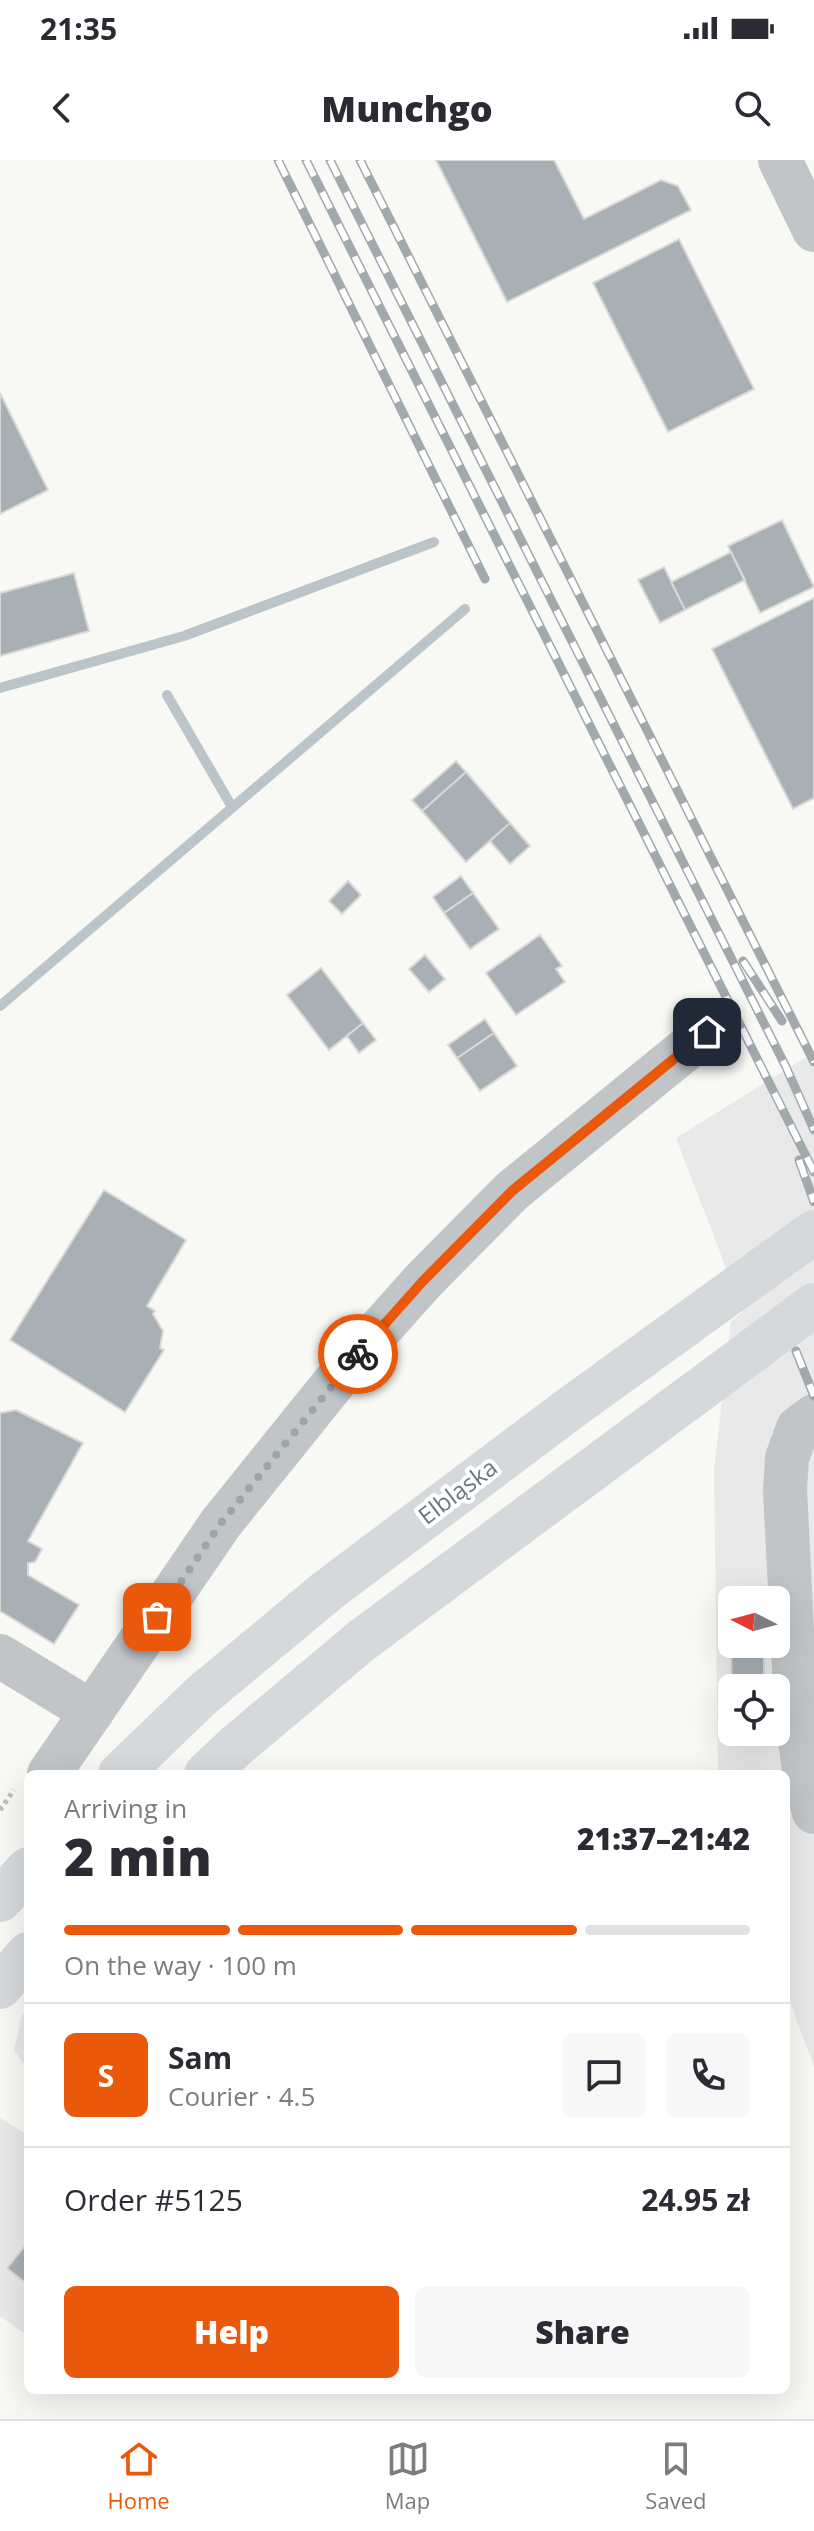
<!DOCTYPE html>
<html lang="en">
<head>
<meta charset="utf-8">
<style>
  body { margin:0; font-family:"Open Sans",sans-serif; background:#f7f7f7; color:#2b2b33; height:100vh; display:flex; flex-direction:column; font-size:30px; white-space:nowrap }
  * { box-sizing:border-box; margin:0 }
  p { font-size:26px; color:#7c7c81 }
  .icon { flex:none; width:44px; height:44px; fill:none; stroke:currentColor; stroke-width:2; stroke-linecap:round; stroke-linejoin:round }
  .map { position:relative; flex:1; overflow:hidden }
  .sheet { position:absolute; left:24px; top:1610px; width:766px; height:624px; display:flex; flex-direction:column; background:#fff; border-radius:12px; box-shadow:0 8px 32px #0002 }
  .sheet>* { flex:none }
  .needle { width:52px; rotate:276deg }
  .fabs { position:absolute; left:718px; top:1426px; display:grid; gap:16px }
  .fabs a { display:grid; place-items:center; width:72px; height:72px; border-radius:12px; background:#fff; box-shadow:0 8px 32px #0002; font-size:40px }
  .pin { position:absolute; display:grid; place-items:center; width:68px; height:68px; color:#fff; margin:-34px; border-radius:16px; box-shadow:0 4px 12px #0006 }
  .courier { position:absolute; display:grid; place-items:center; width:80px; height:80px; margin:-40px; border:6px solid #ea580c; border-radius:50%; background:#fff; color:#222; box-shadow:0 2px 10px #0007 }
  .head em { font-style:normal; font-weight:800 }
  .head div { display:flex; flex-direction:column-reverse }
  .head { display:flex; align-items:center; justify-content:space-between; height:136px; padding:0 40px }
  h1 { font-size:52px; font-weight:800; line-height:60px }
  .bar { display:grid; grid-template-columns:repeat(4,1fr); gap:12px 8px; align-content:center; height:96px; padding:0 40px }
  .bar i { height:10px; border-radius:6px; background:#e1e1e2 }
  .bar .active { background:#ea580c }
  .bar p { grid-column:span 4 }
  .line { display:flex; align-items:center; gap:20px; padding:0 40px; border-top:2px solid #e1e1e2 }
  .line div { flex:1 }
  .round { display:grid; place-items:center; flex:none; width:84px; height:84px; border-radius:12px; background:#f7f7f7 }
  .primary-button { display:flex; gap:16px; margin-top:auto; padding:16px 40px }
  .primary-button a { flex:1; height:92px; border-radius:12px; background:#ea580c; color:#fff; font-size:32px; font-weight:800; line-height:92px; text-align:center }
  .primary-button a+a { background:#f7f7f7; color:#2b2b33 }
  .status { display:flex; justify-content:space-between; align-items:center; height:56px; padding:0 40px; background:#fff; direction:ltr }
  .status svg { height:22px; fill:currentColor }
  header { display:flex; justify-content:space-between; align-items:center; height:104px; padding:0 40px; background:#fff; font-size:36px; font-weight:800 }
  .dock { display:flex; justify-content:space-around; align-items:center; height:112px; border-top:2px solid #e1e1e2; background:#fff; font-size:22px; color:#7c7c81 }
  .dock a { display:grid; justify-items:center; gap:4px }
  .dock .active { color:#ea580c }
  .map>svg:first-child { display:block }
</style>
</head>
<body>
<div class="status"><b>21:35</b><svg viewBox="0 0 49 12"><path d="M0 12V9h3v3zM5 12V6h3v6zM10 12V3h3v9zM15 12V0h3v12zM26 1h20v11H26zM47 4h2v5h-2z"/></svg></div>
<header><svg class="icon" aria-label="back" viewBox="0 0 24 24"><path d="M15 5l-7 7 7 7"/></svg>Munchgo<svg class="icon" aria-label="search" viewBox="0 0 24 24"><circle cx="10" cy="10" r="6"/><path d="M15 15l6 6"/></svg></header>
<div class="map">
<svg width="814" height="2259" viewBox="0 0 814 2259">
  <rect width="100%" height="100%" fill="#f8f8f5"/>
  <path fill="#e8e9e8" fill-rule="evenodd" d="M814,892V1907L786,1831V1614H718L714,1310L731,1161L743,1152L676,978ZM732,1440H776V1484H732ZM732,1528H776V1572H732Z
    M28,1848V1910L14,1890L22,1855Z
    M0,1958L28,1975V2176L0,2156Z"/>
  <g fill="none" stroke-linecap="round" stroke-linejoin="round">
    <path stroke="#bac4c9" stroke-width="10" d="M0,528L184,476L434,382
      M167,535L232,647
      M0,846L465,449"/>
  </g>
  <path fill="#a8b0b5" stroke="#d9d9d7" stroke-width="2" d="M436,0H554L584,59L661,20L678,26L691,50L507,142Z
    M679,79L754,229L668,272L593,123Z
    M0,233L48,330L0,354Z
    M782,360L814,427L760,453L728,386Z
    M731,392L745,420L685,450L671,422Z
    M664,407L685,450L660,463L638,420Z
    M74,413L89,471L0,496V433Z
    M814,438V638L793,649L712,489Z
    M456,601L466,612L422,651L412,640Z
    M466,612L510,663L466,702L422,651Z
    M510,663L530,686L510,704L490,681Z
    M461,716L473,733L444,753L433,737Z
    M348,721L361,735L342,754L329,741Z
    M473,733L499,769L470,789L444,753Z
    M540,775L562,806L556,809L565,822L516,855L486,813Z
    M425,795L445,819L429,832L409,809Z
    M321,808L363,863L329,890L287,835Z
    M485,859L494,873L457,898L448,885Z
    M363,863L376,880L359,893L347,876Z
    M494,873L517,906L480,931L457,898Z
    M104,1030L186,1080L147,1146L155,1151L153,1154L163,1171L160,1188L164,1190L125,1252L10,1180Z
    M16,1250L83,1283L28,1381L42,1389L35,1402L28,1403V1415L79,1445L54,1484L0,1451V1253Z
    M731,1489L764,1490V1528H732V1554Z
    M28,2082V2125L7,2108Z"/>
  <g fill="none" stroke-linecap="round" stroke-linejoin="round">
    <path stroke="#bbbec0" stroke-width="5" stroke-dasharray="4 4" stroke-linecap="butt" d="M0,1650L14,1630"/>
    <path stroke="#c1c5c8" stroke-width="44" d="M780,0L814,70
      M814,1256L798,1268L787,1298L785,1330L796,1549L805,1618L814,1652
      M0,1496L92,1552
      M49,1614L221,1363L349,1204L423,1121L512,1031L707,872"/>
    <path stroke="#d5d9dc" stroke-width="44" d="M120,1614L201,1536L327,1431L572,1247L814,1072
      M206,1614L237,1585L361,1481L814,1145
      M0,1740L28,1709
      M0,1827L28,1794"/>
    <defs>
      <path id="rail" d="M278,0L485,419
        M306,0L814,1012
        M330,0L786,907L814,970
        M360,0L814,902
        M743,801L782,861
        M799,1000L814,1042
        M796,1191L814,1236"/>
    </defs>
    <use href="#rail" stroke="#a2a9ad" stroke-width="9"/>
    <use href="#rail" stroke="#fff" stroke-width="6" stroke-dasharray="18" stroke-linecap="butt"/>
  </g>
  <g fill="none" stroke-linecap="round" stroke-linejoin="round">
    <path stroke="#9aa5ac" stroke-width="8" stroke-dasharray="0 14.4" d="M157,1457L221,1363L358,1194"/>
    <path stroke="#ea580c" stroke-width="10" d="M358,1194L423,1121L512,1031L707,872"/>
  </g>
  <g text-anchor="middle" stroke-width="8" stroke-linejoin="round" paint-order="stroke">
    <g font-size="24" fill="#687884" stroke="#fff">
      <text transform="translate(458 1332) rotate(-37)" y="8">Elbląska</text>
    </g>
  </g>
</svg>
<div class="fabs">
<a><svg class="needle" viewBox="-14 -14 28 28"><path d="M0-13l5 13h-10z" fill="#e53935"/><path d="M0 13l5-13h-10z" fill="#7c7c81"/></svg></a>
<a><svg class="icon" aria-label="locate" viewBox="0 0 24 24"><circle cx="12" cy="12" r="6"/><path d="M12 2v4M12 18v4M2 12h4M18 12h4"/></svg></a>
</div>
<div class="pin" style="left:157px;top:1457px;background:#ea580c"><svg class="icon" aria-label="bag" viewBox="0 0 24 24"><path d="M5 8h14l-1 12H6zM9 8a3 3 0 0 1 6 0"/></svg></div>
<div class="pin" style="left:707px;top:872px;background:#1f2937"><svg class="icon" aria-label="home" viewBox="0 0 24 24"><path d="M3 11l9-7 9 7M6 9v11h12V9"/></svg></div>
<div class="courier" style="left:358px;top:1194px"><svg class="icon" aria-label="bike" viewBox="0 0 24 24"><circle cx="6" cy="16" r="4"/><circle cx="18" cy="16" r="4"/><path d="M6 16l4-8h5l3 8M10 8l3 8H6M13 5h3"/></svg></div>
<section class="sheet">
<div class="head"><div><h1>2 min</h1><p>Arriving in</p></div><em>21:37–21:42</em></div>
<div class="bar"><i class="active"></i><i class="active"></i><i class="active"></i><i></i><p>On the way · 100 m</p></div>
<div class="line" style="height:144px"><b class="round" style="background:#ea580c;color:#fff">S</b><div><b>Sam</b><p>Courier · 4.5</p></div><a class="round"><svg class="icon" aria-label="chat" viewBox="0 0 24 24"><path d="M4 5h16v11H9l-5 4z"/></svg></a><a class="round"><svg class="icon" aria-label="phone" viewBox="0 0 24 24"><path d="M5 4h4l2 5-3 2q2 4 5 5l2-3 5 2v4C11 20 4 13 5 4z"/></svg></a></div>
<div class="line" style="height:104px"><div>Order #5125</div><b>24.95 zł</b></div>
<div class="primary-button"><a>Help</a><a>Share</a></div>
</section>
</div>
<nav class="dock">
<a class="active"><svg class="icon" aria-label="home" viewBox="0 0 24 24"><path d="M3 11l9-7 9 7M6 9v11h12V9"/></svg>Home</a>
<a><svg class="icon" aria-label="map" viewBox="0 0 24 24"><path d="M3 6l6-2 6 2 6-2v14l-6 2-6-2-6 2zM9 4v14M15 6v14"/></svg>Map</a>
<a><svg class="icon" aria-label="saved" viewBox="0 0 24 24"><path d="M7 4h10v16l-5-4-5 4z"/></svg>Saved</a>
</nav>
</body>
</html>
